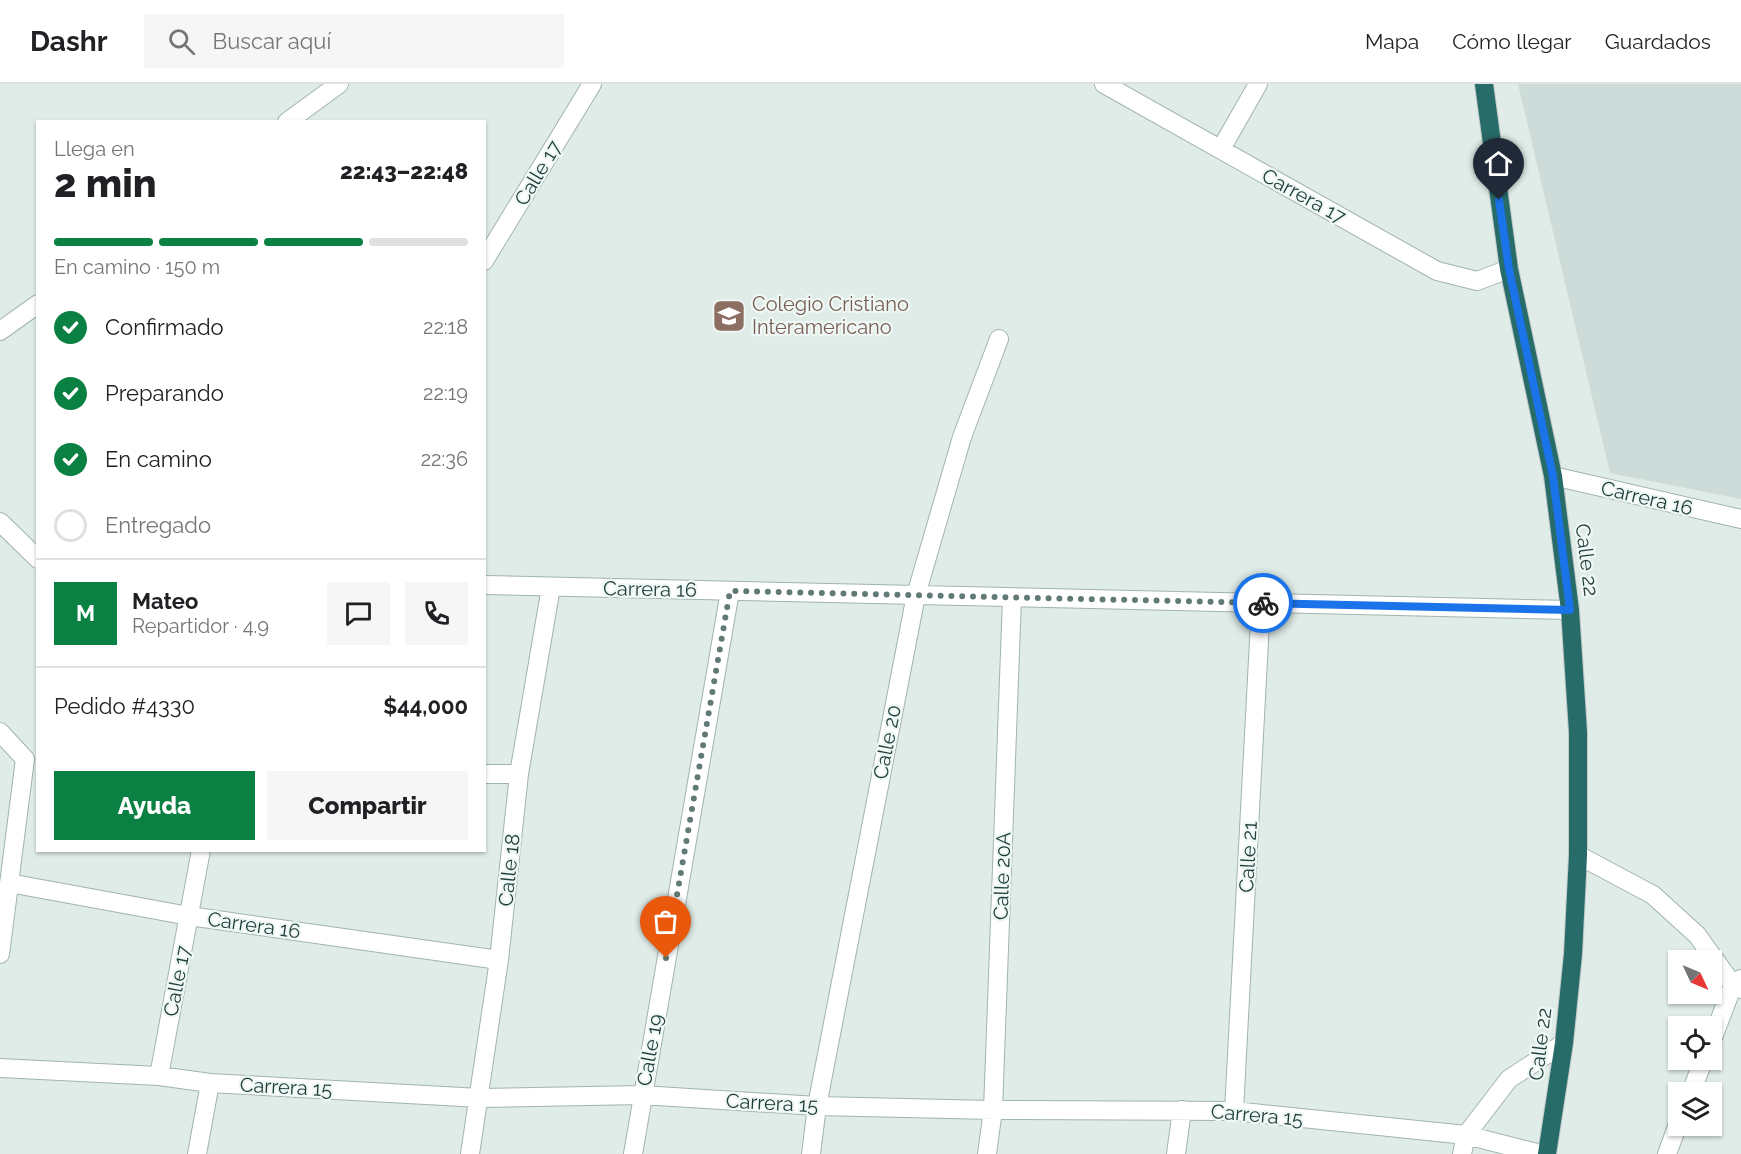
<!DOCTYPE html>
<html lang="es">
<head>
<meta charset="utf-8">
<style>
  body { margin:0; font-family:Raleway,sans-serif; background:#f6f6f6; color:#202124; height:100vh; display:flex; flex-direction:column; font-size:22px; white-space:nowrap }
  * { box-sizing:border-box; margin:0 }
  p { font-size:20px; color:#757577 }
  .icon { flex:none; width:33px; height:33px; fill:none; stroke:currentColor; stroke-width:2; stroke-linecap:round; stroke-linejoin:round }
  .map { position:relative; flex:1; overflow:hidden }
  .details { position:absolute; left:36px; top:36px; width:450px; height:732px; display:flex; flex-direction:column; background:#fff; border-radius:0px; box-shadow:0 2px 4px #0004 }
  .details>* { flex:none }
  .needle { width:39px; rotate:134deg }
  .fabs { position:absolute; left:1668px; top:866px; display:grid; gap:12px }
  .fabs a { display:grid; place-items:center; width:54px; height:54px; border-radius:0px; background:#fff; box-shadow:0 2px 4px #0004; font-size:30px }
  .pin { position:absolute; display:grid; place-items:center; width:51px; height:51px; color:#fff; margin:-62px -26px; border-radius:50% 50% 50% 0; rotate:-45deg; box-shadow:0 0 6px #0007 }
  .pin .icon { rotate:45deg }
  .courier { position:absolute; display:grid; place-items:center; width:60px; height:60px; margin:-30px; border:4px solid #1a73e8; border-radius:50%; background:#fff; color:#222; box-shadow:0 2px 8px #0007 }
  .overview em { font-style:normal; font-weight:800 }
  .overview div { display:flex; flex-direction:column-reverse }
  .overview { display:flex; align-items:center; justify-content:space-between; height:102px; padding:0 18px }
  h1 { font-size:39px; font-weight:800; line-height:45px }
  .bar { display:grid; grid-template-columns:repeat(4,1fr); gap:9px 6px; align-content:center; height:72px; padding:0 18px }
  .bar i { height:8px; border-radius:4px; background:#e0e0e0 }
  .bar .current { background:#0b8043 }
  .bar p { grid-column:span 4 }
  .line { display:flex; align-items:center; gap:15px; padding:0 18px; border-top:2px solid #e0e0e0 }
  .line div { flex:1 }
  .round { display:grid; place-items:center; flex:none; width:63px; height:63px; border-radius:0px; background:#f6f6f6 }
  ol { padding:0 18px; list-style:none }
  li { display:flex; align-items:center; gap:18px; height:66px }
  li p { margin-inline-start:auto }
  li .icon { padding:6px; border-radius:50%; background:#0b8043; color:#fff; stroke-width:4 }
  li:last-child { color:#757577 }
  li i { width:33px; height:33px; border:3px solid #e0e0e0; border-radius:50% }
  .primary-button { display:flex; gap:12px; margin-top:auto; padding:12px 18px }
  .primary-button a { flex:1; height:69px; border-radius:0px; background:#0b8043; color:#fff; font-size:24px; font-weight:800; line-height:69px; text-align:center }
  .primary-button a+a { background:#f6f6f6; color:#202124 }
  header { display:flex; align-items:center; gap:36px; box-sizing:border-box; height:84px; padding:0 30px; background:#fff; border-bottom:2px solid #e0e0e0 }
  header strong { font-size:28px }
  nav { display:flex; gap:33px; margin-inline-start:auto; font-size:21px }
  .search { width:420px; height:54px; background:#f6f6f6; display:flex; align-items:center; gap:15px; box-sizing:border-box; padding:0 21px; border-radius:0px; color:#757577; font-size:22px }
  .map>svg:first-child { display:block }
</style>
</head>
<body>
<header>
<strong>Dashr</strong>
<div class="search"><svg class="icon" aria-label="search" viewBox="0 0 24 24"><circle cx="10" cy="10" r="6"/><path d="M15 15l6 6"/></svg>Buscar aquí</div>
<nav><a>Mapa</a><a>Cómo llegar</a><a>Guardados</a></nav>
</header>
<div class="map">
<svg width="1741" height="1070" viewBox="0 0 1741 1070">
  <rect width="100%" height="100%" fill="#dfece8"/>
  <path fill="#cddcd8" d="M1518,0H1741V415L1610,389Z"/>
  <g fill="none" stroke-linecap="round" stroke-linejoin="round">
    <defs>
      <path id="street" d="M1104,0L1437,187L1477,197L1509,185
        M287,38L339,0
        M1221,65L1258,0
        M484,177L592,0
        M0,247L38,220
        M1553,392L1741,435
        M0,438L38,475
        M484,501L1570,526
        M0,648L25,675
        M484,690H519
        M1578,771L1653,811L1697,851L1733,901L1741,905
        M9,799L189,832L499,876
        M0,870L25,675
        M1712,956L1733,901L1741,895
        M0,984L159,992L210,999L480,1014L642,1011L817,1022L993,1026L1234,1027L1466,1051L1541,1070
        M159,992L201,766
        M1691,1008L1704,975
        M1234,1027L1261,519
        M197,1070L210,999
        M470,1070L499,876L519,690L551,503
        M633,1070L730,507
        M811,1070L817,1022L916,511L962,353L999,255
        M987,1070L993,1026L1012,514
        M1176,1070L1182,1026
        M1462,1070L1466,1051L1509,995L1564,959
        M1667,1070L1678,1040"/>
      <path id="highway" d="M1484,0L1509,185L1553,392L1570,526L1578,648V771L1573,870L1564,959L1547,1070"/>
    </defs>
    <use href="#street" stroke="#a1b4b0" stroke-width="20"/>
    <use href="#highway" stroke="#c0c9c8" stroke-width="20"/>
    <use href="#street" stroke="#fff" stroke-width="18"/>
    <use href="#highway" stroke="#286c6a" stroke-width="18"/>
  </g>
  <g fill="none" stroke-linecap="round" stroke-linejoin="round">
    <path stroke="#627a77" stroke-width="6" stroke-dasharray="0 10.8" d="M666,874L730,507L1263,519"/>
    <path stroke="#1a73e8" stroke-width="8" d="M1263,519L1570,526L1553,392L1509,185L1499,116"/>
  </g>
  <defs>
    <symbol id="school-square" viewBox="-11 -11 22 22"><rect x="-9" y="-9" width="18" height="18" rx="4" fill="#8d6e63" stroke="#eff8f5"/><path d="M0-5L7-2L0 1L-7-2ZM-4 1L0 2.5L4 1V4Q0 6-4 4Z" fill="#fff"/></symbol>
  </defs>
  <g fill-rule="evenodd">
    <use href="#school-square" x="710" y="213" width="38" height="38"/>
  </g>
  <g text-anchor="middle" stroke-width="4.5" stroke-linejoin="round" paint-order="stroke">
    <g font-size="20" fill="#1e3d3a" stroke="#eff8f5">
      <text transform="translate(538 89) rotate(-59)" y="7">Calle 17</text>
      <text transform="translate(1304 112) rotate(29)" y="7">Carrera 17</text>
      <text transform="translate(1647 414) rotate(13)" y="7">Carrera 16</text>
      <text transform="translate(1587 476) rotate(83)" y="7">Calle 22</text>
      <text transform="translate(650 505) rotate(1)" y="7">Carrera 16</text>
      <text transform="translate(887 658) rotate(-79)" y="7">Calle 20</text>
      <text transform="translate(1248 773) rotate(-87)" y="7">Calle 21</text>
      <text transform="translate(509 786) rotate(-84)" y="7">Calle 18</text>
      <text transform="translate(1002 792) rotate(-88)" y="7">Calle 20A</text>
      <text transform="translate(254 841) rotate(8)" y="7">Carrera 16</text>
      <text transform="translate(177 897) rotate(-79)" y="7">Calle 17</text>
      <text transform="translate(1540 960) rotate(-83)" y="7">Calle 22</text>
      <text transform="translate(650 966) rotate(-80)" y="7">Calle 19</text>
      <text transform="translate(286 1003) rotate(3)" y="7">Carrera 15</text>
      <text transform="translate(772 1019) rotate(3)" y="7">Carrera 15</text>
      <text transform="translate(1257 1031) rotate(5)" y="7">Carrera 15</text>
    </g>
    <g font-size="20" fill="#785e54" stroke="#eff8f5" text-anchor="start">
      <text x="752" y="227">Colegio Cristiano<tspan x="752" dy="23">Interamericano</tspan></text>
    </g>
  </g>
</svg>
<div class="fabs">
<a><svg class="needle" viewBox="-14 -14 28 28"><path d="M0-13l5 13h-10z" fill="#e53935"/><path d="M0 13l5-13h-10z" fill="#757577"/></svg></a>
<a><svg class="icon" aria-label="locate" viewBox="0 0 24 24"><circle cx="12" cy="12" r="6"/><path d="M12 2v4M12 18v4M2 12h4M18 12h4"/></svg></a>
<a><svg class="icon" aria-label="layers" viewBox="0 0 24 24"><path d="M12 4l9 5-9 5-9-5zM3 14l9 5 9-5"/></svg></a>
</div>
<div class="pin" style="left:666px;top:874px;background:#ea580c"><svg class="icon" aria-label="bag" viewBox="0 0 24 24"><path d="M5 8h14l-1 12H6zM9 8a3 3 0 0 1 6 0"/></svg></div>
<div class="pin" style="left:1499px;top:116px;background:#1f2937"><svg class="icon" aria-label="home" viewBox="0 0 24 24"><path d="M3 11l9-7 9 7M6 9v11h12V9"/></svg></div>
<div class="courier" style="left:1263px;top:519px"><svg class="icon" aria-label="bike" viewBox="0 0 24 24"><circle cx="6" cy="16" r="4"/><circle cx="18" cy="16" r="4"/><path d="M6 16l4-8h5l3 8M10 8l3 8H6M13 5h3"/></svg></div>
<section class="details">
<div class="overview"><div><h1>2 min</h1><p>Llega en</p></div><em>22:43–22:48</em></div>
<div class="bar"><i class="current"></i><i class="current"></i><i class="current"></i><i></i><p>En camino · 150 m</p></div>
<ol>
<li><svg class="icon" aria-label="check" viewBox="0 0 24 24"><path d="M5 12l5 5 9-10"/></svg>Confirmado<p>22:18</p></li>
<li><svg class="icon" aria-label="check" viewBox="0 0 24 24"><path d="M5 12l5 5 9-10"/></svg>Preparando<p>22:19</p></li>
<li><svg class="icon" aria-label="check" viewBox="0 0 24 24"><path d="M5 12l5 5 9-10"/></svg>En camino<p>22:36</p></li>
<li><i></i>Entregado</li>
</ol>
<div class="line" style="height:108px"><b class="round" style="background:#0b8043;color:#fff">M</b><div><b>Mateo</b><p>Repartidor · 4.9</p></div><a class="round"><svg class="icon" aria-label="chat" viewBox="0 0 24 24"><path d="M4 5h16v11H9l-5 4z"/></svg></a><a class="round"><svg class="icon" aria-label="phone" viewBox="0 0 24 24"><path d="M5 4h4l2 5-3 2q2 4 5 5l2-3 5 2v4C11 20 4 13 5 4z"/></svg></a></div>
<div class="line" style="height:78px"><div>Pedido #4330</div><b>$44,000</b></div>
<div class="primary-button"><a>Ayuda</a><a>Compartir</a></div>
</section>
</div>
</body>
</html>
